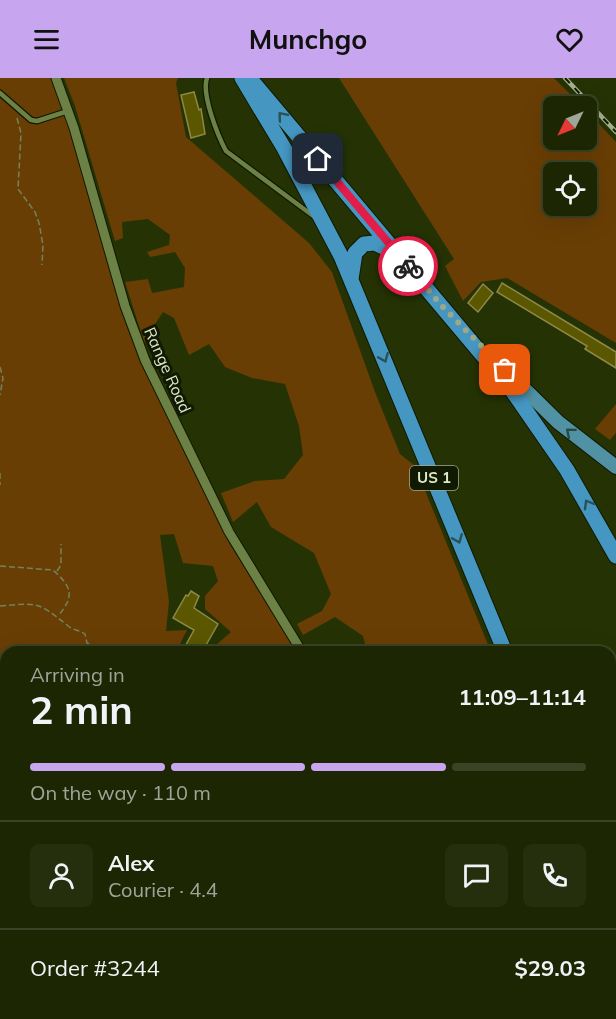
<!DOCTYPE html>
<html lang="en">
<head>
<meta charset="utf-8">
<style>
  body { margin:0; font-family:Mulish,sans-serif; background:#252e0d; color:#f1f3f6; height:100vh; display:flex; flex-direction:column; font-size:22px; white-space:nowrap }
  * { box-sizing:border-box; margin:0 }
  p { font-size:20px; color:#a0a59a }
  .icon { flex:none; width:33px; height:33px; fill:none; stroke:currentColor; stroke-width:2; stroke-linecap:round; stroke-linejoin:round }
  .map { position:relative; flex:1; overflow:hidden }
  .drawer { position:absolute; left:0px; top:568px; width:616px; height:374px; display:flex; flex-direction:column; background:#1c2603; border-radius:18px 18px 0 0; box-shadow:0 6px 24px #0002,0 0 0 2px #3a4325 }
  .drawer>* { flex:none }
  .needle { width:39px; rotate:227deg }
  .tools { position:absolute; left:543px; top:18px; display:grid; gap:12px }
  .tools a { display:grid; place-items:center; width:54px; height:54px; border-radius:9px; background:#1c2603; box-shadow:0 6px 24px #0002,0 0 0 2px #3a4325; font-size:30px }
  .pin { position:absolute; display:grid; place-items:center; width:51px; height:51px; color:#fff; margin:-26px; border-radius:12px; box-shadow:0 3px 9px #0006 }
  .courier { position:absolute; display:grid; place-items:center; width:60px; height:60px; margin:-30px; border:4px solid #e11d48; border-radius:50%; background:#fff; color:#222; box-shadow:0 2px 8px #0007 }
  .overview em { font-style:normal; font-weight:700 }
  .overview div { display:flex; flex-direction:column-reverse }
  .overview { display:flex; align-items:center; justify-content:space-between; height:102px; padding:0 30px }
  h1 { font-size:39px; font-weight:700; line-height:45px }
  .bar { display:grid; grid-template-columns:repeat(4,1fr); gap:9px 6px; align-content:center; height:72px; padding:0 30px }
  .bar i { height:8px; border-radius:4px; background:#3a4325 }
  .bar .current { background:#c8a6ef }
  .bar p { grid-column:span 4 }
  .line { display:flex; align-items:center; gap:15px; padding:0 30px; border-top:2px solid #3a4325 }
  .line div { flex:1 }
  .round { display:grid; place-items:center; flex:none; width:63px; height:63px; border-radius:9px; background:#252e0d }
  header { display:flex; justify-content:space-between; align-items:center; height:78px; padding:0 30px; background:#c8a6ef; color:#111; font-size:27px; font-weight:700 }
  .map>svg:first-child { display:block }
</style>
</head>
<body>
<header><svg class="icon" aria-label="menu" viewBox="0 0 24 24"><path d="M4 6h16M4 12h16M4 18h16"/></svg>Munchgo<svg class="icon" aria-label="heart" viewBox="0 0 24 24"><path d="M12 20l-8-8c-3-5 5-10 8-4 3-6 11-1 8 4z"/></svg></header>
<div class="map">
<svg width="616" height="941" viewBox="0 0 616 941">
  <rect width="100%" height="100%" fill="#253304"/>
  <path fill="#693e05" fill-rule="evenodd" d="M0,0H52L67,43L128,252L229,465L298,574H217L216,567L231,554L205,531V518L218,503L213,488L183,485L174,456L160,457L169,524L166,553L187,552L176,574H6V936H414L418,940L427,936H610L611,879L616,893V941H0Z
    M64,0H178L176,5L186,59L309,165L332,194L375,314L400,376L415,388L491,574H355L365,566L363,558L335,539L303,557L297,546L322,533L331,516L314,475L271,449L257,424L233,444L221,415L255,403L284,401L303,377L299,348L285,306L252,300L225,289L209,266L189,277L174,240L163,234L153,249L155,263L144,264L125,204L148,201L152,215L184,209L185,190L175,174L150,179L147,174L169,167L170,157L148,141L122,144L123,160L115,163L75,28Z
    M339,0H554L582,28H554V62H586L587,33L616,64V265L507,200L481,204L463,223L445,188L454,181ZM554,94H586V128H554Z
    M616,326V355L610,362L595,351Z"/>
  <path fill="#5b5600" stroke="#8d8846" stroke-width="1.5" d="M194,14L199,32L201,31L205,56L191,60L181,17Z
    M502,205L616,274V290L585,271L587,268L497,214Z
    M483,206L493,215L478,234L468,225Z
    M191,513L199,518L194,530L218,546L202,574H182L194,552L173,540L186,517L188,518Z"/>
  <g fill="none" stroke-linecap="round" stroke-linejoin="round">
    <defs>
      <path id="service" d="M207,0C201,16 218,58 226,73L316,140
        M0,15L31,42L37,43L68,33"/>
      <path id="minor" d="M56,0L74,50L125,228L145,282L229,454L302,574"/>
      <path id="primary" d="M492,279L558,344L616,389"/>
      <path id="trunk" d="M242,0L284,70L341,178L505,574
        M252,3L511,311L567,392L616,478
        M351,201L355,175L364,166L375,165L391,173"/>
      <path id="motorway" d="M610,832L616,846"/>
    </defs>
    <use href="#service" stroke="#101900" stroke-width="7"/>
    <use href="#minor" stroke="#101900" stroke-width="11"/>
    <use href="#primary" stroke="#101900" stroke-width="16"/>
    <use href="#trunk" stroke="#101900" stroke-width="17"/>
    <use href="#motorway" stroke="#101900" stroke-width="19"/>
    <path stroke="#75825a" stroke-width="1.5" stroke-dasharray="6 3" stroke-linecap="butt" d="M17,40L21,55L18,111L35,134L39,145L43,167L42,187
      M0,289L3,300L0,317
      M0,395V407
      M0,488L53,492C72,509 75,518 58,538
      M57,493L61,487V466
      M0,528C38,525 37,523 67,547C72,552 79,552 85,556L87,565L109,574
      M0,832L6,838
      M0,929L6,941
      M76,936L77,941
      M212,936L213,941"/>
    <use href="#service" stroke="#6c8145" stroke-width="4.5"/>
    <use href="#minor" stroke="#6c8145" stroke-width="9"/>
    <use href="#primary" stroke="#5091a3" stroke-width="14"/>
    <use href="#trunk" stroke="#4696c2" stroke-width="15"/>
    <use href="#motorway" stroke="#3d9be2" stroke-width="16"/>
    <defs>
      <path id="rail" d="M565,0L616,54"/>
    </defs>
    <use href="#rail" stroke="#a4b18d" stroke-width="4.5"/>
    <use href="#rail" stroke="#111902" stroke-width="2" stroke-dasharray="7" stroke-linecap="butt"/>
  </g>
  <defs><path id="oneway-chevron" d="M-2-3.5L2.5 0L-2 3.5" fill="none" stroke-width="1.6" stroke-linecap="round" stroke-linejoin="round" transform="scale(1.5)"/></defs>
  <g stroke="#295158">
    <use href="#oneway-chevron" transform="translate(282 38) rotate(-130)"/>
    <use href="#oneway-chevron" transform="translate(384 280) rotate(67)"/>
    <use href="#oneway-chevron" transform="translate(588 426) rotate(-120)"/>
    <use href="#oneway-chevron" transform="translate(458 461) rotate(68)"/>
  </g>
  <use stroke="#2a4942" href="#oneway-chevron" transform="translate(570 354) rotate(-140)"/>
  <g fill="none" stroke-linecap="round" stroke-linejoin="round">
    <path stroke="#9da985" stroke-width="6" stroke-dasharray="0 10.8" d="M408,188L441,227L505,292"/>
    <path stroke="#e11d48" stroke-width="8" d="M318,81L408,188"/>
  </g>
  <g text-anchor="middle" stroke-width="6" stroke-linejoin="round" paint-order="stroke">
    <rect fill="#111902" stroke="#a0ab8e" stroke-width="1.5" x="410" y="388" width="48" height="24" rx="4.5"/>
    <g font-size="15" font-weight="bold" fill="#dde9ca">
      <text x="434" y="405">US 1</text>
    </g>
    <g font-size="16" fill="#dde9ca" stroke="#111902">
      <text transform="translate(168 292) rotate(66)" y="6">Range Road</text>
    </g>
  </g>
</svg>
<div class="tools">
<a><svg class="needle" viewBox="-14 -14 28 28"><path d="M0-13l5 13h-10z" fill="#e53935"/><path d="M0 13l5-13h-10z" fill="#a0a59a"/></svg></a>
<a><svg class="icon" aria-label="locate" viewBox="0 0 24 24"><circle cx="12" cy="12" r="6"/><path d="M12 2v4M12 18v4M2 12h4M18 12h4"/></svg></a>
</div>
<div class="pin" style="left:505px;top:292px;background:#ea580c"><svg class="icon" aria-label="bag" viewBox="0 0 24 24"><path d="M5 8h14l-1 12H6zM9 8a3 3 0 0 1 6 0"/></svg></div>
<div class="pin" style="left:318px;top:81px;background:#1f2937"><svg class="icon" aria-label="home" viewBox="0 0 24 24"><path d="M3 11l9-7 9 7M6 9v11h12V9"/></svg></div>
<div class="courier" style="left:408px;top:188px"><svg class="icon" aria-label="bike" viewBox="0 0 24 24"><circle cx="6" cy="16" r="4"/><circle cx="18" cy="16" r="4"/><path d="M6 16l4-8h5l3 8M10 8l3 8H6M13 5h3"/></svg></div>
<section class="drawer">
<div class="overview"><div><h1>2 min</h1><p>Arriving in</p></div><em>11:09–11:14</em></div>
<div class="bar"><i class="current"></i><i class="current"></i><i class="current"></i><i></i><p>On the way · 110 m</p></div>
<div class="line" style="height:108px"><a class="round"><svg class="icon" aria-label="person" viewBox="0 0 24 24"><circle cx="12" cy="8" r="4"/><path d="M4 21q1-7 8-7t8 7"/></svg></a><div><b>Alex</b><p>Courier · 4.4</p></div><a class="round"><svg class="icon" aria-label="chat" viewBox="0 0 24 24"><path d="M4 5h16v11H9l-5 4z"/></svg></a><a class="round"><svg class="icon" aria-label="phone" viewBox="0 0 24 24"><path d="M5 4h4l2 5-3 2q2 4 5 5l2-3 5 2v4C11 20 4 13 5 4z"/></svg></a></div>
<div class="line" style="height:78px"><div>Order #3244</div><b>$29.03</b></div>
</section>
</div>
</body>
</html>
